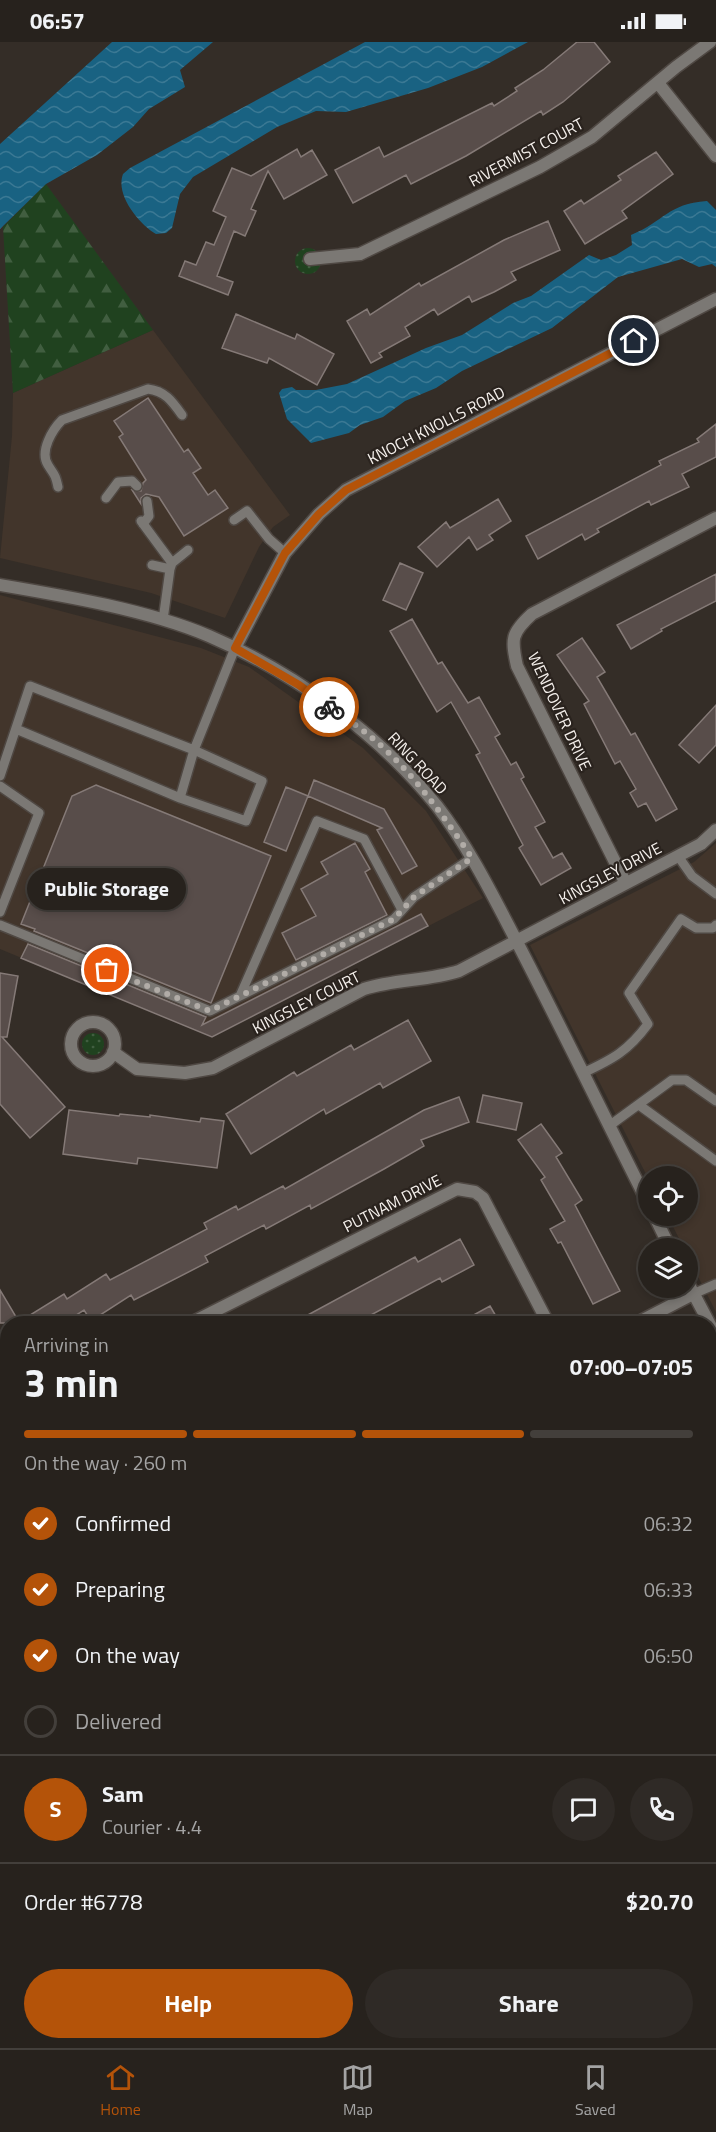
<!DOCTYPE html>
<html lang="en">
<head>
<meta charset="utf-8">
<style>
  body { margin:0; font-family:"Titillium Web",sans-serif; background:#2f2a26; color:#f1f3f6; height:100vh; display:flex; flex-direction:column; font-size:22px; white-space:nowrap }
  * { box-sizing:border-box; margin:0 }
  p { font-size:20px; color:#a4a4a4 }
  .icon { flex:none; width:33px; height:33px; fill:none; stroke:currentColor; stroke-width:2; stroke-linecap:round; stroke-linejoin:round }
  .map { position:relative; flex:1; overflow:hidden }
  .drawer { position:absolute; left:0px; top:1274px; width:717px; height:734px; display:flex; flex-direction:column; background:#27221d; border-radius:24px 24px 0 0; box-shadow:0 3px 9px #0003,0 0 0 2px #433f3b }
  .drawer>* { flex:none }
  .tools { position:absolute; left:638px; top:1124px; display:grid; gap:12px }
  .tools a { display:grid; place-items:center; width:60px; height:60px; border-radius:50%; background:#27221d; box-shadow:0 3px 9px #0003,0 0 0 2px #433f3b; font-size:30px }
  .pin { position:absolute; display:grid; place-items:center; width:51px; height:51px; color:#fff; margin:-26px; border:3px solid #fff; border-radius:50%; box-shadow:0 2px 6px #0007 }
  .courier { position:absolute; display:grid; place-items:center; width:60px; height:60px; margin:-30px; border:4px solid #b45309; border-radius:50%; background:#fff; color:#222; box-shadow:0 2px 8px #0007 }
  .bubble { position:absolute; height:42px; border-radius:21px; background:#27221d; box-shadow:0 3px 9px #0003,0 0 0 2px #433f3b; font-size:20px; font-weight:700; line-height:42px; text-align:center }
  .summary em { font-style:normal; font-weight:700 }
  .summary div { display:flex; flex-direction:column-reverse }
  .summary { display:flex; align-items:center; justify-content:space-between; height:102px; padding:0 24px }
  h1 { font-size:39px; font-weight:700; line-height:45px }
  .bar { display:grid; grid-template-columns:repeat(4,1fr); gap:9px 6px; align-content:center; height:72px; padding:0 24px }
  .bar i { height:8px; border-radius:4px; background:#433f3b }
  .bar .current { background:#b45309 }
  .bar p { grid-column:span 4 }
  .line { display:flex; align-items:center; gap:15px; padding:0 24px; border-top:2px solid #433f3b }
  .line div { flex:1 }
  .round { display:grid; place-items:center; flex:none; width:63px; height:63px; border-radius:32px; background:#2f2a26 }
  ol { padding:0 24px; list-style:none }
  li { display:flex; align-items:center; gap:18px; height:66px }
  li p { margin-inline-start:auto }
  li .icon { padding:6px; border-radius:50%; background:#b45309; color:#fff; stroke-width:4 }
  li:last-child { color:#a4a4a4 }
  li i { width:33px; height:33px; border:3px solid #433f3b; border-radius:50% }
  .cta { display:flex; gap:12px; margin-top:auto; padding:12px 24px }
  .cta a { flex:1; height:69px; border-radius:36px; background:#b45309; color:#fff; font-size:24px; font-weight:700; line-height:69px; text-align:center }
  .cta a+a { background:#2f2a26; color:#f1f3f6 }
  .status { display:flex; justify-content:space-between; align-items:center; height:42px; padding:0 30px; background:#27221d; direction:ltr }
  .status svg { height:16px; fill:currentColor }
  .menu { display:flex; justify-content:space-around; align-items:center; height:84px; border-top:2px solid #433f3b; background:#27221d; font-size:16px; color:#a4a4a4 }
  .menu a { display:grid; justify-items:center; gap:3px }
  .menu .current { color:#b45309 }
  .map>svg:first-child { display:block }
</style>
</head>
<body>
<div class="status"><b>06:57</b><svg viewBox="0 0 49 12"><path d="M0 12V9h3v3zM5 12V6h3v6zM10 12V3h3v9zM15 12V0h3v12zM26 1h20v11H26zM47 4h2v5h-2z"/></svg></div>
<div class="map">
<svg width="716" height="2006" viewBox="0 0 716 2006">
  <defs>
    <pattern id="grass-dots" width="8" height="8" patternUnits="userSpaceOnUse" patternTransform="scale(1.5)"><rect width="8" height="8" fill="#20421f"/><path d="M2 2h.1M6 6h.1" fill="none" stroke="#415e40" stroke-width="1.8" stroke-linecap="round"/></pattern>
    <pattern id="forest-firs" width="22" height="20" patternUnits="userSpaceOnUse" patternTransform="scale(1.5)"><rect width="22" height="20" fill="#20421f"/><path d="M5 1l3.5 6h-7zM16 11l3.5 6h-7z" fill="#415e40"/></pattern>
    <pattern id="water-waves" width="16" height="10" patternUnits="userSpaceOnUse" patternTransform="scale(1.5)"><rect width="16" height="10" fill="#196282"/><path d="M0 5q4-4 8 0t8 0" fill="none" stroke="#3b7994"/></pattern>
  </defs>
  <rect width="100%" height="100%" fill="#342d27"/>
  <path fill="#42352b" d="M153,288L290,473L273,485L259,505L225,576L151,551L0,516L12,394L13,351Z
    M0,553L201,606L249,625L363,706L426,769L483,856L212,995L0,907Z
    M716,801V1270L687,1213V1206H684L667,1173H687V1134L648,1136L530,903L694,820Z"/>
  <path fill="url(#grass-dots)" d="M295 219a13 13 0 1 1 26 0a13 13 0 1 1-26 0Z
    M82 1002a11 11 0 1 1 22 0a11 11 0 1 1-22 0Z
    M716,1355V1749L710,1753V1359Z
    M7,1804L8,2000H201L178,2006H0V1807Z"/>
  <path fill="url(#forest-firs)" d="M46,142L153,288L13,351L3,185Z"/>
  <path fill="url(#water-waves)" d="M112,0H213L180,28L185,45L149,67L133,85L97,113L46,142L0,187V102Z
    M365,0H528L482,25L428,46L346,70L316,69L277,85L193,135L180,152L172,186L166,191L156,192C139,182 115,153 123,132L130,126Z
    M707,159L716,168V225L712,222L699,225L682,217L618,235L552,286L462,329L436,346L405,359L383,375L360,383L349,391L311,401L287,377L279,351L282,347L292,345L296,348H316L347,342L426,306L462,293L513,261L531,254L589,213L601,218L616,213L632,203L631,193C665,179 667,162 707,159Z"/>
  <path fill="#584d4a" stroke="#857a77" stroke-width="1.5" d="M577,0H594L610,20L563,60L543,73L541,69L466,114L411,142L406,133L353,161L335,128L379,105L384,115L492,61L494,64L517,49L515,46L543,28Z
    M297,107L301,115L312,108L327,133L284,157L268,129L251,167L256,169L245,194L234,189L217,234L233,240L228,253L179,234L185,219L196,223L206,200L214,203L226,175L213,169L232,126L251,134Z
    M656,110L673,132L622,169L627,176L585,202L564,169L581,158L584,162L621,138L618,134Z
    M548,179L560,208L511,230L516,238L494,250L472,260L469,254L438,273L434,267L405,285L410,294L379,311L382,315L371,321L347,279L367,267L370,273L419,241L421,244L504,198Z
    M236,272L295,297L297,292L334,312L317,343L269,316L267,321L222,306Z
    M148,356L184,410L188,407L201,426L193,431L208,453L215,448L228,466L184,494L159,455L146,452L141,456V462L132,448L141,449L143,441L146,438L119,395L123,392L114,379Z
    M716,382V415L682,432L689,445L651,463L649,459L597,487L599,490L585,498L582,492L538,517L526,494L661,423L659,419L699,400L697,397Z
    M498,457L511,479L489,493L493,498L477,508L469,495L437,525L418,505L446,480L450,486Z
    M400,521L423,531L406,568L383,558Z
    M716,532V559L661,587L662,589L631,607L617,583Z
    M412,577L438,622L442,620L468,661L479,655L500,692L495,695L511,723L516,720L524,735L521,737L545,780L535,785L553,816L562,811L571,826L541,843L519,806L523,803L476,713L480,711L451,660L437,670L390,589Z
    M582,596L605,630L597,635L631,693L635,691L677,767L656,779L646,761L638,765L630,751L636,747L620,719L615,722L584,662L589,659L557,613Z
    M716,663V703L699,721L679,703Z
    M314,738L384,767L417,824L402,832L377,788L382,786L308,754Z
    M96,743L271,814L211,961L34,889L35,887L21,882L72,754Z
    M286,745L308,754L286,809L264,800Z
    M355,801L370,827L365,830L387,873L296,918L282,891L316,874L301,847L328,832L321,820Z
    M421,872L428,884L212,995L21,916L28,902L206,975L202,983Z
    M0,931L18,934L7,995H2L65,1065L30,1096L0,1062Z
    M408,978L431,1019L383,1046L380,1041L326,1072L324,1067L251,1112L226,1072L294,1030L297,1034L351,1003L354,1008Z
    M483,1053L522,1061L516,1088L477,1080Z
    M459,1055L469,1080L421,1098L424,1104L384,1127L311,1167L310,1163L266,1187L264,1183L205,1214L208,1220L134,1258L131,1253L91,1279L84,1268L64,1281H0V1248L19,1280L64,1252L67,1257L106,1232L110,1238L207,1187L204,1181L236,1164L238,1168L283,1144L285,1147L424,1068Z
    M69,1068L119,1074L120,1072L150,1075V1073L200,1080L201,1076L224,1079L217,1126L138,1116L137,1122L63,1112Z
    M541,1082L562,1111L556,1115L582,1158L575,1163L620,1249L593,1262L561,1200L558,1201L550,1187L565,1179L541,1138L545,1135L518,1098Z
    M460,1197L474,1223L442,1240L440,1236L356,1281H293L415,1215L418,1220Z
    M490,1264L500,1281H459Z"/>
  <g fill="none" stroke-linecap="round" stroke-linejoin="round">
    <defs>
      <path id="service" d="M58,445C55,431 54,433 48,423C39,409 53,387 62,378L148,347C165,349 172,359 182,373
        M106,456L118,440L132,439L137,444
        M234,478L247,469L269,497L285,511
        M141,479L172,521L170,527
        M143,482L149,474L147,459
        M172,521L188,508
        M152,523L170,527L163,578
        M16,687L180,756
        M194,708L262,739L246,779L180,756Z
        M0,734L30,644L194,708L235,606
        M0,744L39,771L0,870
        M678,814L692,834L716,852
        M0,883L210,969L394,877L414,855L472,816
        M240,954L317,779L364,797L402,868
        M583,1031C613,1017 628,1009 648,982L629,951L681,877L696,886H713L716,883
        M639,1063L716,1119
        M609,1084L672,1038H686L716,1059
        M693,1252L716,1242"/>
      <path id="minor" d="M658,41L716,114
        M310,217L360,212L540,125L592,95L676,25L710,0
        M0,543C65,554 148,568 209,594C295,631 378,691 437,764C469,805 493,854 517,900C562,987 604,1074 648,1161
        M235,606L285,511L319,472L346,448L716,257
        M625,840L517,624C511,597 511,591 532,572L716,476
        M71 1002a22 22 0 1 1 44 0a22 22 0 1 1-44 0Z
        M113,1010L137,1027L185,1031L213,1026L364,947C395,937 428,939 459,929L701,802L716,788
        M654,1173L670,1206
        M687,1239L716,1294
        M191,1281L457,1147L475,1150L483,1156L548,1281
        M637,1281L693,1252
        M0,1378L8,1374
        M0,1393L8,1406
        M0,1693L8,1689
        M710,1870L716,1867
        M659,2000L661,2006
        M485,2006L491,2000"/>
    </defs>
    <use href="#service" stroke="#4f4843" stroke-width="12"/>
    <use href="#minor" stroke="#4f4843" stroke-width="15"/>
    <use href="#service" stroke="#7b7874" stroke-width="9"/>
    <use href="#minor" stroke="#7b7874" stroke-width="12"/>
  </g>
  <g fill="none" stroke-linecap="round" stroke-linejoin="round">
    <path stroke="#b1aca7" stroke-width="6" stroke-dasharray="0 10.8" d="M107,928L210,969L394,877L414,855L472,816C443,773 411,728 371,695C358,684 343,675 329,665"/>
    <path stroke="#b45309" stroke-width="8" d="M329,665L299,643L235,606L285,511L319,472L346,448L634,299"/>
  </g>
  <g text-anchor="middle" stroke-width="4.5" stroke-linejoin="round" paint-order="stroke">
    <g font-size="16" fill="#f5f0ec" stroke="#2a231e">
      <text transform="translate(526 110) rotate(-28)" y="6">RIVERMIST COURT</text>
      <text transform="translate(436 383) rotate(-27)" y="6">KNOCH KNOLLS ROAD</text>
      <text transform="translate(560 669) rotate(65)" y="6">WENDOVER DRIVE</text>
      <text transform="translate(418 721) rotate(47)" y="6">RING ROAD</text>
      <text transform="translate(610 831) rotate(-28)" y="6">KINGSLEY DRIVE</text>
      <text transform="translate(306 960) rotate(-27)" y="6">KINGSLEY COURT</text>
      <text transform="translate(392 1161) rotate(-27)" y="6">PUTNAM DRIVE</text>
    </g>
  </g>
</svg>
<div class="tools">
<a><svg class="icon" aria-label="locate" viewBox="0 0 24 24"><circle cx="12" cy="12" r="6"/><path d="M12 2v4M12 18v4M2 12h4M18 12h4"/></svg></a>
<a><svg class="icon" aria-label="layers" viewBox="0 0 24 24"><path d="M12 4l9 5-9 5-9-5zM3 14l9 5 9-5"/></svg></a>
</div>
<div class="pin" style="left:107px;top:928px;background:#ea580c"><svg class="icon" aria-label="bag" viewBox="0 0 24 24"><path d="M5 8h14l-1 12H6zM9 8a3 3 0 0 1 6 0"/></svg></div>
<div class="pin" style="left:634px;top:299px;background:#1f2937"><svg class="icon" aria-label="home" viewBox="0 0 24 24"><path d="M3 11l9-7 9 7M6 9v11h12V9"/></svg></div>
<div class="courier" style="left:329px;top:665px"><svg class="icon" aria-label="bike" viewBox="0 0 24 24"><circle cx="6" cy="16" r="4"/><circle cx="18" cy="16" r="4"/><path d="M6 16l4-8h5l3 8M10 8l3 8H6M13 5h3"/></svg></div>
<div class="bubble" style="left:27px;top:826px;width:159px">Public Storage</div>
<section class="drawer">
<div class="summary"><div><h1>3 min</h1><p>Arriving in</p></div><em>07:00–07:05</em></div>
<div class="bar"><i class="current"></i><i class="current"></i><i class="current"></i><i></i><p>On the way · 260 m</p></div>
<ol>
<li><svg class="icon" aria-label="check" viewBox="0 0 24 24"><path d="M5 12l5 5 9-10"/></svg>Confirmed<p>06:32</p></li>
<li><svg class="icon" aria-label="check" viewBox="0 0 24 24"><path d="M5 12l5 5 9-10"/></svg>Preparing<p>06:33</p></li>
<li><svg class="icon" aria-label="check" viewBox="0 0 24 24"><path d="M5 12l5 5 9-10"/></svg>On the way<p>06:50</p></li>
<li><i></i>Delivered</li>
</ol>
<div class="line" style="height:108px"><b class="round" style="background:#b45309;color:#fff">S</b><div><b>Sam</b><p>Courier · 4.4</p></div><a class="round"><svg class="icon" aria-label="chat" viewBox="0 0 24 24"><path d="M4 5h16v11H9l-5 4z"/></svg></a><a class="round"><svg class="icon" aria-label="phone" viewBox="0 0 24 24"><path d="M5 4h4l2 5-3 2q2 4 5 5l2-3 5 2v4C11 20 4 13 5 4z"/></svg></a></div>
<div class="line" style="height:78px"><div>Order #6778</div><b>$20.70</b></div>
<div class="cta"><a>Help</a><a>Share</a></div>
</section>
</div>
<nav class="menu">
<a class="current"><svg class="icon" aria-label="home" viewBox="0 0 24 24"><path d="M3 11l9-7 9 7M6 9v11h12V9"/></svg>Home</a>
<a><svg class="icon" aria-label="map" viewBox="0 0 24 24"><path d="M3 6l6-2 6 2 6-2v14l-6 2-6-2-6 2zM9 4v14M15 6v14"/></svg>Map</a>
<a><svg class="icon" aria-label="saved" viewBox="0 0 24 24"><path d="M7 4h10v16l-5-4-5 4z"/></svg>Saved</a>
</nav>
</body>
</html>
